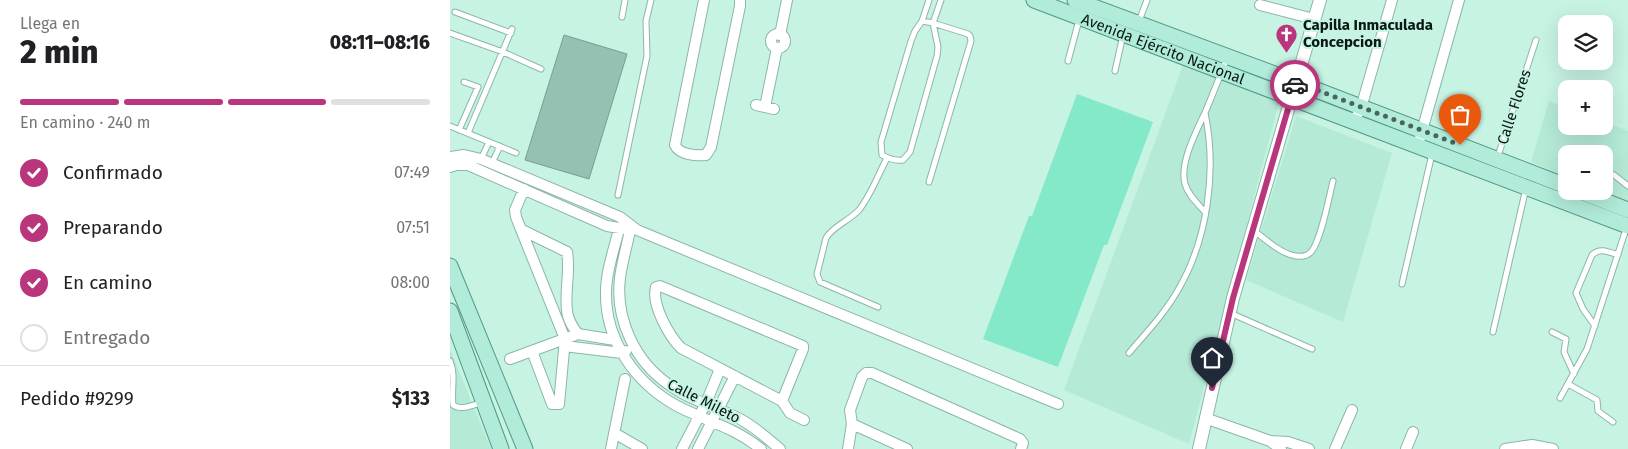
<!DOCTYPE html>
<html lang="es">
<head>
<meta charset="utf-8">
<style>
  body { margin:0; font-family:"Fira Sans",sans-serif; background:#f6f6f6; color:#202124; height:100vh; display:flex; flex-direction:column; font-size:19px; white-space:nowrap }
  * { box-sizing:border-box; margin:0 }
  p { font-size:16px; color:#757577 }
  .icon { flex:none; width:28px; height:28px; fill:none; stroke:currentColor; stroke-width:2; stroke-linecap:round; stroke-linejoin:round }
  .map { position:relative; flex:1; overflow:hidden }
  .panel { display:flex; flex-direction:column; background:#fff; width:450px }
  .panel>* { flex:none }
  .buttons { position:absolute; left:1108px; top:15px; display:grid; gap:10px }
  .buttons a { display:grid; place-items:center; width:55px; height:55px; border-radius:10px; background:#fff; box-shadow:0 5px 20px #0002; font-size:25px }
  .pin { position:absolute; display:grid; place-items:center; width:42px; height:42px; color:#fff; margin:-51px -21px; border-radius:50% 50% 50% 0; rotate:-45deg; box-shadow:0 0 5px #0007 }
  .pin .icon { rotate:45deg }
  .courier { position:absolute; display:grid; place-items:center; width:50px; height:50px; margin:-25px; border:4px solid #b9367d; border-radius:50%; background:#fff; color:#222; box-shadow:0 1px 6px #0007 }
  .head em { font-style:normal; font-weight:800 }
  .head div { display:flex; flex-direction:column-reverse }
  .head { display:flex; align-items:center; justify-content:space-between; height:85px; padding:0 20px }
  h1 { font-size:32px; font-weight:800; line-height:38px }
  .bar { display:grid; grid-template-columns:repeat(4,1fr); gap:8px 5px; align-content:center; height:60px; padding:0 20px }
  .bar i { height:6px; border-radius:4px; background:#e0e0e0 }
  .bar .selected { background:#b9367d }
  .bar p { grid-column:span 4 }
  .line { display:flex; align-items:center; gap:12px; padding:0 20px; border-top:1px solid #e0e0e0 }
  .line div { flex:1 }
  ol { padding:0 20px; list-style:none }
  li { display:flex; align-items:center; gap:15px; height:55px }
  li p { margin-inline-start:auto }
  li .icon { padding:5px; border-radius:50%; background:#b9367d; color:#fff; stroke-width:4 }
  li:last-child { color:#757577 }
  li i { width:28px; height:28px; border:2px solid #e0e0e0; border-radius:50% }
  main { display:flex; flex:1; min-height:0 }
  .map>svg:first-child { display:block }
</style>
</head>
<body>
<main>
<section class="panel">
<div class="head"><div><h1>2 min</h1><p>Llega en</p></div><em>08:11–08:16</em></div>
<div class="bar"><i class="selected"></i><i class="selected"></i><i class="selected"></i><i></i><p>En camino · 240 m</p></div>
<ol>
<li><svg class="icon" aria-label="check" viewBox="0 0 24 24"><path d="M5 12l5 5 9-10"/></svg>Confirmado<p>07:49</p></li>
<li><svg class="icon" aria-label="check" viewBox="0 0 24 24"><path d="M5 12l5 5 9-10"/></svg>Preparando<p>07:51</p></li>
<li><svg class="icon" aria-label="check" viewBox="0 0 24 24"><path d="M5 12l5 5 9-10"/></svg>En camino<p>08:00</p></li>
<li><i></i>Entregado</li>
</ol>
<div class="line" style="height:65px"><div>Pedido #9299</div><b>$133</b></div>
</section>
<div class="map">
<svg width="1178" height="449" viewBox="0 0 1178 449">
  <rect width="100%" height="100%" fill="#c7f3e3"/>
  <path fill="#b5ead7" d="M733,65L829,102L739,444L614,390Z
    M1099,101L1116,108V126H1154V122L1178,131V202L1151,191H1154V154H1116V177L1081,162Z
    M846,116L942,153L893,322L796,280Z
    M0,349L41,449H0Z"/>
  <path fill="#83e9c9" d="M627,94L703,122L657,245H654L608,367L533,339L579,216H582Z"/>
  <path fill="#96c1b2" stroke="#769f91" d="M114,35L177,54L139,179L75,160Z"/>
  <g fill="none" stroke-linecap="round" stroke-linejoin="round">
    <defs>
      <path id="service" d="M5,12L61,33
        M172,17L175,0
        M472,21L483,23L488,47L487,56L460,152L453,160C445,161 439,159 432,155L431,142L461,41L465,31L472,21L479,0
        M689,21L697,0
        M0,33L53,52L91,69
        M618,61L629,20
        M665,71L673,35
        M0,126L66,153
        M9,130L28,87L14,82
        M18,133L62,29
        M31,159L39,142
        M1047,159L1086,40
        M42,163L50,146
        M1164,175L1178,186
        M479,182L521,41L520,36L518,34L483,23L491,0
        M168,195L197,56L196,21L201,0
        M755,212C748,204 738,195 735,184C729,161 748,129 757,108C764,91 771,74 777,58
        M803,230C815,239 831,254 846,256C852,257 857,256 861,252C871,241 879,197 883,181
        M952,284L982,154
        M428,307L370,282L367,274L376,238C383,226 399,221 409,210C421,195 428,175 437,158
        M780,313L862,349
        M1145,326L1133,309L1126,293L1142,255C1150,247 1159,252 1168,255
        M1043,332L1076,188
        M1102,332L1116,339L1114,352L1124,374
        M679,353C696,333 715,313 728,290C758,239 767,170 755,113
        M0,361C6,375 1,390 3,405C11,411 22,405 31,403
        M1118,384L1147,400L1148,411L1163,422
        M1110,398L1137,349L1177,226"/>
      <path id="minor" d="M254,0L225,145C229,155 247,156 256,155L261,147L290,6V0
        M810,5L864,19
        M321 41a7 7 0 1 1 14 0a7 7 0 1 1-14 0Z
        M330,35L337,0
        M306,105L324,109
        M315,107L327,48
        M904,121L911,108L942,0
        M968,145L1009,0
        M0,157L14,155L31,159L170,217L187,230L608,404
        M0,167L6,165H18L157,226L176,229
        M74,189L65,210L66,217L115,339L109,404H102L82,351
        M169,229C164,250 156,271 156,292C155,340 185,383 227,406C256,421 284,427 311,449
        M72,230L117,252C121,273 113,296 118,316C120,323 124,329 128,334
        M180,230C177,246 172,262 170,278C165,319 185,361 218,384C239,400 267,407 290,419C305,427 317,438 330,449
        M114,346L172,353L176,351
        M60,359L128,334L165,340
        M332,401L353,349V346L210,286L206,287C201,304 219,336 231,348L332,401L340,413L354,420
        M755,418L820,441L831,449
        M402,424L457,449
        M166,434L192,449
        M820,441L838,442L859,449
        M161,449L175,379
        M232,449L256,403L270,369
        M248,449L285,376
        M398,449L402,424L400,410L412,377L416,373H422L570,439L573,443L571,449
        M885,449L902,410
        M956,449L963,432
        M1055,449L1082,445L1103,449"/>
      <path id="tertiary" d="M749,449L783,298L870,0"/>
      <g id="primary">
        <path id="s1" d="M584,0L1178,226"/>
        <path d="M625,0L846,82L1116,186"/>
        <path d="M1129,191L1178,210"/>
        <path d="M0,266L75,449"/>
        <path d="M0,311L51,449"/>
      </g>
    </defs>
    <use href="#service" stroke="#8cb6a8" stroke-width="7"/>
    <use href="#minor" stroke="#8cb6a8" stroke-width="12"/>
    <use href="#tertiary" stroke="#8cb6a8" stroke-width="14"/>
    <use href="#primary" stroke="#549883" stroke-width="17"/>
    <use href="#service" stroke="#fff" stroke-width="5"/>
    <use href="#minor" stroke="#fff" stroke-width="10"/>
    <use href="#tertiary" stroke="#fff" stroke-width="12"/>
    <use href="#primary" stroke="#b1ebd9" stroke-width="15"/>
  </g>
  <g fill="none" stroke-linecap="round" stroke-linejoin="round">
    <path stroke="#4b655c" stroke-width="5" stroke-dasharray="0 9" d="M845,85L846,82L1010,145"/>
    <path stroke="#b9367d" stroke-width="6" d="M762,388L783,298L845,85"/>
  </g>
  <defs>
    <symbol id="church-pin" viewBox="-11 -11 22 30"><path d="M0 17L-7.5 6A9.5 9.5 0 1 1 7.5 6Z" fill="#b9367d" stroke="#c7f3e3"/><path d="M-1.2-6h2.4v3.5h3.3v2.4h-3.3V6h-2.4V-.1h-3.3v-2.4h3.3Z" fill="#fff"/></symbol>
  </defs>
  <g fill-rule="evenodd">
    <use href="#church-pin" x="824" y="22" width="25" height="34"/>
  </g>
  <g text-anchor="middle" stroke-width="4" stroke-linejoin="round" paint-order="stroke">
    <g font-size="15" font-weight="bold" fill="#081813" stroke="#c7f3e3" text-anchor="start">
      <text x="853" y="30">Capilla Inmaculada<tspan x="853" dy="17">Concepcion</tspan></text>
    </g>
    <g font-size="15" fill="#081813" stroke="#c7f3e3">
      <text dy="5" stroke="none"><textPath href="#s1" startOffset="138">Avenida Ejército Nacional</textPath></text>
      <text transform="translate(1064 107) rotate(-72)" y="5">Calle Flores</text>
      <text transform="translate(254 401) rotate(27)" y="5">Calle Mileto</text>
    </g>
  </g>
</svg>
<div class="buttons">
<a><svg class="icon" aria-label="layers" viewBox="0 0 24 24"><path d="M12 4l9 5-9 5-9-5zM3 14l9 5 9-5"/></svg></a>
<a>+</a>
<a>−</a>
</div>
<div class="pin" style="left:1010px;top:145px;background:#ea580c"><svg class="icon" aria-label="bag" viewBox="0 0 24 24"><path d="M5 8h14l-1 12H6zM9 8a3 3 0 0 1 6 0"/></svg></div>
<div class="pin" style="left:762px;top:388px;background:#1f2937"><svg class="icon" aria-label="home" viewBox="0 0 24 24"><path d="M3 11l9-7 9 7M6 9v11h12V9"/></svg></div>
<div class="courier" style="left:845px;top:85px"><svg class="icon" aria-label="car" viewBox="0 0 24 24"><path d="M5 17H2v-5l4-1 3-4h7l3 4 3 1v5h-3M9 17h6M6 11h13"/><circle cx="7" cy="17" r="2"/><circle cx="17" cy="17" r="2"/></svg></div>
</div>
</main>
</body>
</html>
